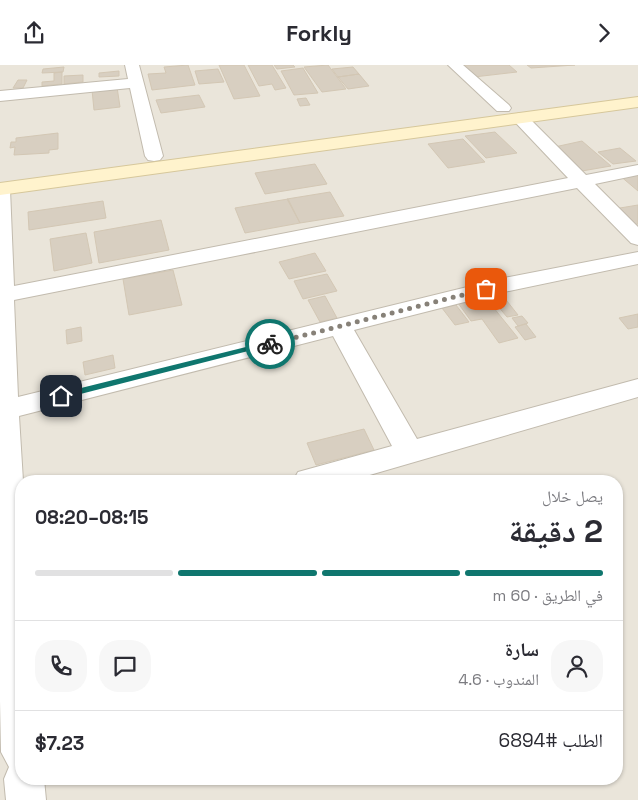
<!DOCTYPE html>
<html lang="ar">
<head>
<meta charset="utf-8">
<style>
  body { margin:0; font-family:"Space Grotesk","Noto Naskh Arabic",sans-serif; background:#f7f7f7; color:#2b2b33; direction:rtl; height:100vh; display:flex; flex-direction:column; font-size:19px; white-space:nowrap }
  * { box-sizing:border-box; margin:0 }
  p { font-size:16px; color:#7c7c81 }
  .icon { flex:none; width:28px; height:28px; fill:none; stroke:currentColor; stroke-width:2; stroke-linecap:round; stroke-linejoin:round }
  .map { position:relative; flex:1; overflow:hidden; direction:ltr }
  .side { position:absolute; left:15px; top:410px; width:608px; height:310px; display:flex; flex-direction:column; background:#fff; border-radius:20px; box-shadow:0 1px 4px #0004; direction:rtl }
  .side>* { flex:none }
  .pin { position:absolute; display:grid; place-items:center; width:42px; height:42px; color:#fff; margin:-21px; border-radius:10px; box-shadow:0 2px 8px #0006 }
  .courier { position:absolute; display:grid; place-items:center; width:50px; height:50px; margin:-25px; border:4px solid #0f766e; border-radius:50%; background:#fff; color:#222; box-shadow:0 1px 6px #0007 }
  .overview em { font-style:normal; font-weight:700 }
  .overview div { display:flex; flex-direction:column-reverse }
  .overview { display:flex; align-items:center; justify-content:space-between; height:85px; padding:0 20px }
  h1 { font-size:32px; font-weight:700; line-height:38px }
  .bar { display:grid; grid-template-columns:repeat(4,1fr); gap:8px 5px; align-content:center; height:60px; padding:0 20px }
  .bar i { height:6px; border-radius:4px; background:#e1e1e2 }
  .bar .current { background:#0f766e }
  .bar p { grid-column:span 4 }
  .line { display:flex; align-items:center; gap:12px; padding:0 20px; border-top:1px solid #e1e1e2 }
  .line div { flex:1 }
  .round { display:grid; place-items:center; flex:none; width:52px; height:52px; border-radius:20px; background:#f7f7f7 }
  header { display:flex; justify-content:space-between; align-items:center; height:65px; padding:0 20px; background:#fff; font-size:22px; font-weight:700 }
  .map>svg:first-child { display:block }
</style>
</head>
<body>
<header><svg class="icon" aria-label="forward" viewBox="0 0 24 24"><path d="M9 5l7 7-7 7"/></svg>Forkly<svg class="icon" aria-label="share" viewBox="0 0 24 24"><path d="M12 15V3M7 8l5-5 5 5M5 13v7h14v-7"/></svg></header>
<div class="map">
<svg width="638" height="735" viewBox="0 0 638 735">
  <rect width="100%" height="100%" fill="#f6f3ec"/>
  <path fill="#eae5da" fill-rule="evenodd" d="M0,0H638V735H0ZM21,416H616V714H21Z"/>
  <path fill="#d8cfc1" stroke="#d3c7b4" d="M188,0L195,20L152,25L148,9L166,8L164,2Z
    M219,0H244L260,31L234,34Z
    M248,0H272L286,23L275,25L272,19L259,21Z
    M274,0H293L295,2L277,4Z
    M328,0L346,24L322,27L304,2Z
    M462,0H509L517,7L474,12Z
    M527,0H575L531,3Z
    M64,2L63,7L42,8L43,4Z
    M353,2L359,9L338,12L332,4Z
    M303,3L318,28L294,30L281,6Z
    M218,4L224,17L199,19L195,6Z
    M119,6V11L99,12V8Z
    M62,7V19L42,21V17L54,16V8Z
    M359,9L369,21L348,24L338,12Z
    M83,10V17L64,19V11Z
    M18,15H27L23,23H13Z
    M117,22L120,42L94,45L92,25Z
    M199,30L205,42L161,48L156,35Z
    M306,33L310,40L300,41L297,34Z
    M495,67L517,88L486,93L465,71Z
    M58,68V84L49,85V88L14,90L15,82L10,83L11,77H16V73Z
    M463,74L485,97L448,103L428,79Z
    M582,76L611,101L576,107L550,83Z
    M620,83L636,96L613,99L598,87Z
    M315,99L327,119L265,129L255,108Z
    M638,107V126L619,110Z
    M330,127L344,151L300,158L287,134Z
    M288,134L300,158L245,168L235,143Z
    M103,136L106,153L29,165L28,147Z
    M638,140V159L632,160L614,144Z
    M161,155L169,185L99,198L94,167Z
    M86,168L92,198L54,206L50,174Z
    M315,188L326,206L289,214L279,197Z
    M173,205L182,240L129,250L123,214Z
    M327,209L337,226L303,234L294,216Z
    M325,231L337,253L320,257L308,235Z
    M503,231L518,250L507,252L492,234Z
    M485,232L518,273L499,278L482,254L471,256L458,238Z
    M456,240L469,257L455,260L442,243Z
    M638,249V262L628,264L619,253Z
    M522,251L528,258L518,261L512,253Z
    M526,259L536,272L525,275L515,262Z
    M81,262L82,276L67,279L66,265Z
    M113,290L115,303L85,310L83,297Z
    M364,364L374,385L316,400L307,378Z"/>
  <g fill="none" stroke-linecap="round" stroke-linejoin="round">
    <defs>
      <path id="street" d="M125,0H139L163,91L160,95L154,96L148,95L145,91L130,23L0,36V26L128,14Z
        M448,0H463L509,40L511,43L509,46H497Z
        M520,48L526,50L586,110L638,100V110L595,119L638,162V180L631,178L577,123L14,235L18,332L504,213L638,187V199L504,227L354,265L417,374L638,314V332L349,416H293L298,407L392,381L333,271L19,351L23,416H21V714H44L46,735H6L4,714L9,702L1,687L0,636V119L8,120L10,124L14,221L568,113L514,56L512,53L514,50Z"/>
      <path id="secondary" d="M638,32V42L0,130V118Z"/>
    </defs>
    <use href="#street" stroke="#c2bbae" stroke-width="2"/>
    <use href="#secondary" stroke="#d6c79b" stroke-width="2"/>
    <use href="#street" fill="#fff" fill-rule="evenodd"/>
    <use href="#secondary" fill="#fff3cd" fill-rule="evenodd"/>
  </g>
  <path fill="#0f766e" d="M270,276L273,279L272,280L61,334L57,331L61,328Z"/>
  <g fill="none" stroke-linecap="round" stroke-linejoin="round">
    <path stroke="#878178" stroke-width="5" stroke-dasharray="0 9" d="M270,279L486,224"/>
  </g>
</svg>
<div class="pin" style="left:486px;top:224px;background:#ea580c"><svg class="icon" aria-label="bag" viewBox="0 0 24 24"><path d="M5 8h14l-1 12H6zM9 8a3 3 0 0 1 6 0"/></svg></div>
<div class="pin" style="left:61px;top:331px;background:#1f2937"><svg class="icon" aria-label="home" viewBox="0 0 24 24"><path d="M3 11l9-7 9 7M6 9v11h12V9"/></svg></div>
<div class="courier" style="left:270px;top:279px"><svg class="icon" aria-label="bike" viewBox="0 0 24 24"><circle cx="6" cy="16" r="4"/><circle cx="18" cy="16" r="4"/><path d="M6 16l4-8h5l3 8M10 8l3 8H6M13 5h3"/></svg></div>
<section class="side">
<div class="overview"><div><h1>2 دقيقة</h1><p>يصل خلال</p></div><em>08:15–08:20</em></div>
<div class="bar"><i class="current"></i><i class="current"></i><i class="current"></i><i></i><p>في الطريق · 60 m</p></div>
<div class="line" style="height:90px"><a class="round"><svg class="icon" aria-label="person" viewBox="0 0 24 24"><circle cx="12" cy="8" r="4"/><path d="M4 21q1-7 8-7t8 7"/></svg></a><div><b>سارة</b><p>المندوب · 4.6</p></div><a class="round"><svg class="icon" aria-label="chat" viewBox="0 0 24 24"><path d="M4 5h16v11H9l-5 4z"/></svg></a><a class="round"><svg class="icon" aria-label="phone" viewBox="0 0 24 24"><path d="M5 4h4l2 5-3 2q2 4 5 5l2-3 5 2v4C11 20 4 13 5 4z"/></svg></a></div>
<div class="line" style="height:65px"><div>الطلب #6894</div><b>$7.23</b></div>
</section>
</div>
</body>
</html>
